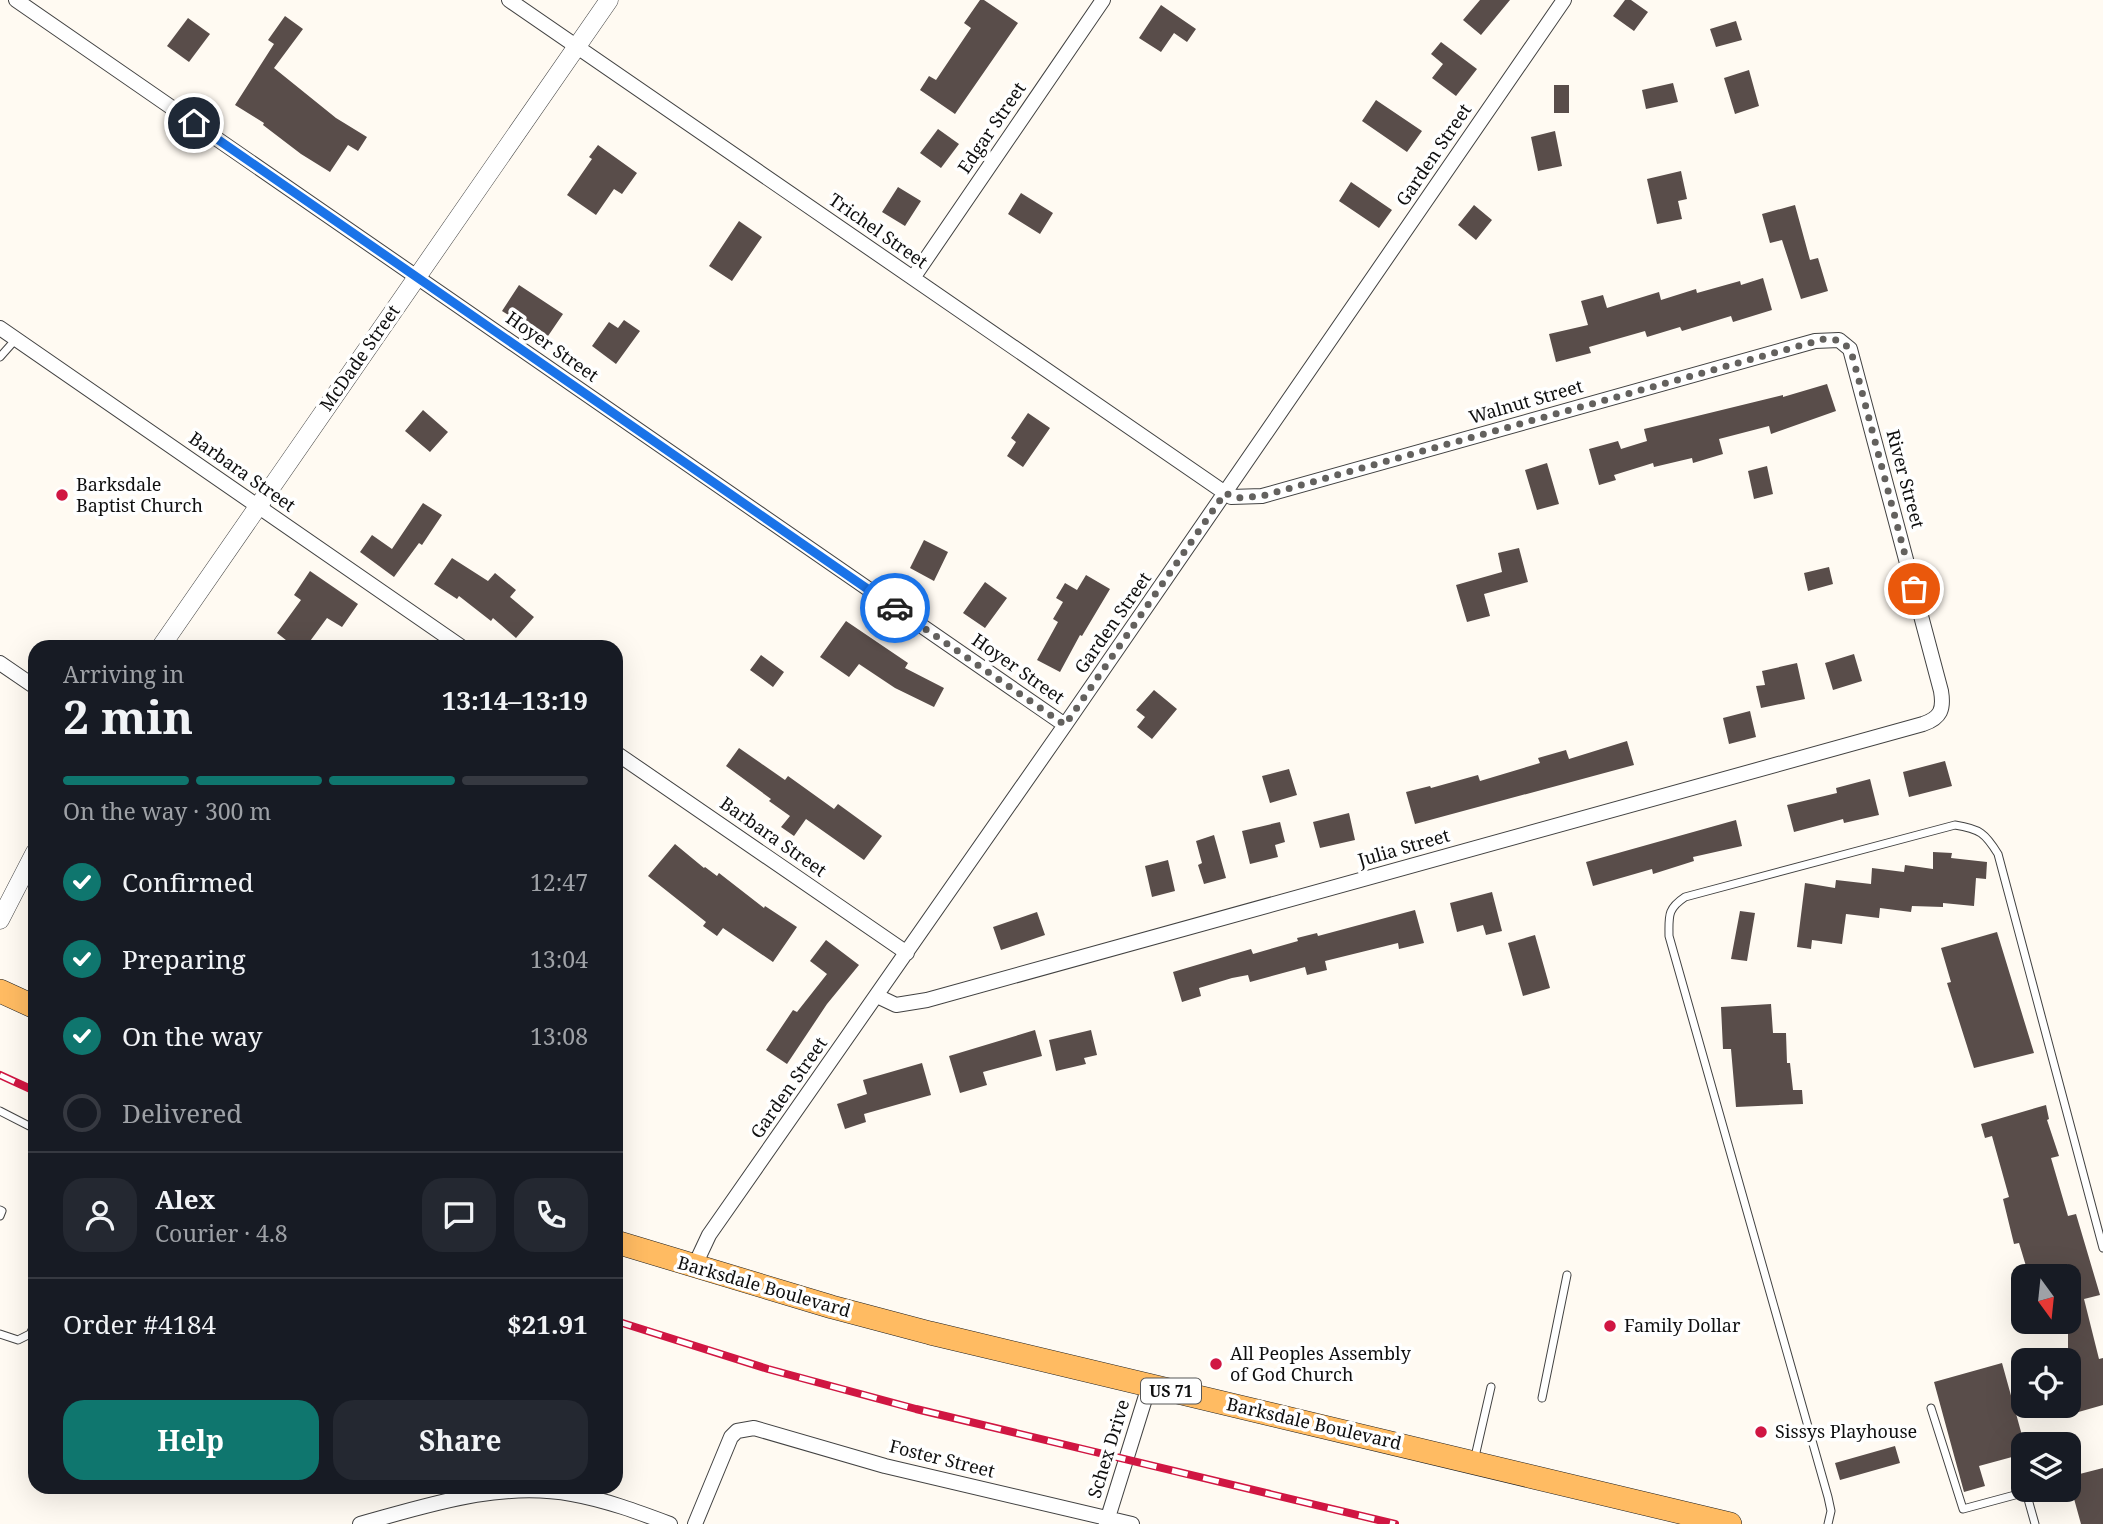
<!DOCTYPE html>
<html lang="en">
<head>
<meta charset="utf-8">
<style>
  body { margin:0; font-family:"Noto Serif",serif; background:#242831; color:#f1f3f6; height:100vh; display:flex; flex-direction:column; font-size:26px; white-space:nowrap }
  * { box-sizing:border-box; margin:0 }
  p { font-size:23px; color:#9ea1a6 }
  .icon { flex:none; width:38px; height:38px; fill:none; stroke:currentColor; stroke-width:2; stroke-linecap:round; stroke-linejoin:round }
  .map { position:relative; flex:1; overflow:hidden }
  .side { position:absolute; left:28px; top:640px; width:595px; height:854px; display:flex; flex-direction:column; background:#171b24; border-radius:21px; box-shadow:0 7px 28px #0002 }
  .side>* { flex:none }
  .needle { width:46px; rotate:165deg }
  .fabs { position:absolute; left:2011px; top:1264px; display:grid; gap:14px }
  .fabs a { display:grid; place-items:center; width:70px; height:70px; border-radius:14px; background:#171b24; box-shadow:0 7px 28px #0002; font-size:35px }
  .pin { position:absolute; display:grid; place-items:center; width:60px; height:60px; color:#fff; margin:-30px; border:4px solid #fff; border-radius:50%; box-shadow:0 2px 7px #0007 }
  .courier { position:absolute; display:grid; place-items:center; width:70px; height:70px; margin:-35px; border:5px solid #1a73e8; border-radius:50%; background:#fff; color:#222; box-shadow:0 2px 9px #0007 }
  .head em { font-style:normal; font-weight:700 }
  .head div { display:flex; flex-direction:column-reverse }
  .head { display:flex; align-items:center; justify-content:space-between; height:119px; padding:0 35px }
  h1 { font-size:46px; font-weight:700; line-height:52px }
  .bar { display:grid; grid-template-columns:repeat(4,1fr); gap:10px 7px; align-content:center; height:84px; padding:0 35px }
  .bar i { height:9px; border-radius:5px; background:#363941 }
  .bar .selected { background:#0f766e }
  .bar p { grid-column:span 4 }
  .line { display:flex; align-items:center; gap:18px; padding:0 35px; border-top:2px solid #363941 }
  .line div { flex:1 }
  .round { display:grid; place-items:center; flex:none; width:74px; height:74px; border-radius:21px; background:#242831 }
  ol { padding:0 35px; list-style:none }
  li { display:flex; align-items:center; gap:21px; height:77px }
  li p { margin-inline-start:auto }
  li .icon { padding:7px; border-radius:50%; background:#0f766e; color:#fff; stroke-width:4 }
  li:last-child { color:#9ea1a6 }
  li i { width:38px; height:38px; border:4px solid #363941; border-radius:50% }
  .button { display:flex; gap:14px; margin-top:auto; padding:14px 35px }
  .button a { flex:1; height:80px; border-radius:21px; background:#0f766e; color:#fff; font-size:28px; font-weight:700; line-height:80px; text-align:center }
  .button a+a { background:#242831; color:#f1f3f6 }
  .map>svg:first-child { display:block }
</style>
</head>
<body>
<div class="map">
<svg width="2103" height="1524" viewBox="0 0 2103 1524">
  <rect width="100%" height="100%" fill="#fffaf2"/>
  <path fill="#594d4a" d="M980,0H984L1018,23L955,114L920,90L929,76L936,80L971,28L964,23Z
    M1480,0H1510L1481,35L1463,20Z
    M1625,0H1631L1648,12L1634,31L1613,16Z
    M1161,5L1196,29L1187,42L1174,33L1161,52L1139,38Z
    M285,16L303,29L274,68L336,118L367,137L358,151L348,145L330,172L301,154L263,125L264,123L235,105L274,44L268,40Z
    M188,18L210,34L189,62L167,46Z
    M1736,21L1742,40L1716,47L1710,29Z
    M1441,42L1477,69L1456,96L1432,78L1443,64L1431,54Z
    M1749,70L1759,106L1735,114L1724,78Z
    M1673,83L1678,102L1646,109L1642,90Z
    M1554,85H1569V113H1554Z
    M1376,100L1422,131L1407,152L1362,121Z
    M938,129L959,144L941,168L920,153Z
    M1555,131L1562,166L1538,171L1531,137Z
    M598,145L637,173L622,194L614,189L596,215L567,195L592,159L589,157Z
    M1681,171L1687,199L1678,201L1682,219L1657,224L1647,179Z
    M1351,182L1392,210L1379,228L1339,201Z
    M898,187L921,201L905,226L882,212Z
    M1021,193L1053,213L1040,234L1008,214Z
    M1474,205L1492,220L1476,240L1458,225Z
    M1795,205L1810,260L1818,258L1828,291L1801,299L1782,240L1770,243L1762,214Z
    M739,221L762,237L732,281L709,266Z
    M1763,278L1772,310L1733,322L1731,316L1682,331L1680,327L1647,337L1645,331L1589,347L1591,353L1556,362L1549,334L1588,325L1581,301L1603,295L1607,308L1659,292L1661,300L1696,289L1697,293L1740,281L1741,285Z
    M519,285L563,314L546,339L502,311Z
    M624,320L640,331L616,364L592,346L609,322L618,328Z
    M1827,384L1836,411L1771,434L1769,426L1719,439L1723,454L1693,463L1692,458L1654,467L1653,463L1614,475L1616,480L1599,485L1589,449L1618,441L1621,449L1647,441L1644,429L1783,395V397Z
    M423,410L448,432L430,452L405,431Z
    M1028,413L1050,428L1023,467L1007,456L1016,442L1011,438Z
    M1547,463L1559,504L1537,510L1525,470Z
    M1767,466L1773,494L1754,499L1748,471Z
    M423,503L442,515L422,545L419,543L394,577L360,552L372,535L392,549Z
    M924,540L948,552L934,581L910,568Z
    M1519,548L1528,582L1484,594L1490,616L1467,622L1456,585L1502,572L1498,553Z
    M452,558L488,581L495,573L516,590L510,597L534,617L516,638L493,618L491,621L459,596L457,599L434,584Z
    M1829,567L1833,584L1808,591L1804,573Z
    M310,571L358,604L342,627L327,618L305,648H296L277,633L301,600L294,595Z
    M1086,575L1110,589L1082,636L1080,635L1060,672L1037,660L1058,622L1053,619L1063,602L1056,598L1065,583L1077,590Z
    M985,582L1007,598L985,628L963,613Z
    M846,621L908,663L905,668L944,688L934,707L895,688L859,664L849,677L820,657Z
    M1854,654L1862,681L1833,690L1825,663Z
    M761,655L784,672L773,687L750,670Z
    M1797,663L1805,699L1761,708L1756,686L1765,685L1762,671Z
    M1154,690L1177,709L1152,739L1137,727L1145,717L1136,710Z
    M1750,711L1756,737L1729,744L1723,718Z
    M1627,741L1634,765L1415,824L1406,792L1430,786L1431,788L1478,775L1480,781L1540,763L1538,758L1566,750L1569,759Z
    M739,748L785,780L788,776L834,809L838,804L882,836L864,860L806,819L794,836L781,827L790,816L769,801L771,799L726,766Z
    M1945,761L1952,786L1909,797L1903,772Z
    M1289,769L1297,795L1270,803L1262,776Z
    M1870,779L1879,815L1844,823L1843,819L1794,832L1787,805L1837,793L1836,788Z
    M1349,813L1355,840L1320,848L1313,822Z
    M1736,820L1742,846L1693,857L1694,861L1653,874L1652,869L1593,886L1586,862Z
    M1280,822L1285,842L1275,845L1278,857L1250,864L1242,831Z
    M1214,835L1226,878L1204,884L1198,865L1202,863L1196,841Z
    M675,844L704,868L705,867L717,876L719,873L764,908L765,906L797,927L773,962L723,928L717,936L703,926L706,922L648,876Z
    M1933,852L1952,853L1951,858L1987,862L1986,879L1976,878L1974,906L1943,903V907L1912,906L1911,912L1880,908L1879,918L1846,914L1842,944L1812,940L1811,949L1797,947L1805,883L1835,888L1836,880L1871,884L1872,868L1904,872L1905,865L1933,869Z
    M1168,860L1175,891L1152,897L1145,866Z
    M1492,892L1502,931L1486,935L1483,925L1457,932L1450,903Z
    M1415,910L1424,943L1399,949L1398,943L1325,961L1327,970L1307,975L1305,967L1250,982L1248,975L1232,978L1199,988L1201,996L1182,1002L1173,972L1251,949L1253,954L1298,941L1297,938L1317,933L1318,936Z
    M1740,911L1755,913L1747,961L1731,959Z
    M1037,912L1045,935L1001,950L993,927Z
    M1997,932L2034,1053L1974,1068L1947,983L1951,982L1941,948Z
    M1535,935L1550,988L1523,996L1508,943Z
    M826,940L859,965L827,1004L787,1064L766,1050L793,1010L797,1012L827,974L810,961Z
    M1771,1004L1773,1033H1786L1787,1063H1790L1793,1090H1802L1803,1104L1736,1107L1731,1049H1723L1721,1007Z
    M1035,1030L1042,1056L983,1072L987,1085L960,1093L949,1056Z
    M1091,1030L1097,1055L1084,1058L1086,1064L1056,1071L1049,1040Z
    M922,1063L931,1095L864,1114L866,1122L845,1129L837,1104L867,1094L863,1080Z
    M2046,1105L2049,1119L2047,1120L2059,1156L2051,1158L2068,1216L2076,1214L2100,1295L2084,1299L2099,1359L2103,1358V1405L2068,1415V1264L2029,1276L2019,1243L2014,1244L2003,1199L2009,1197L1992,1136L1985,1138L1981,1124Z
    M2002,1363L2023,1439V1454L1979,1466L1985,1486L1964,1492L1934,1382Z
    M1895,1446L1900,1463L1840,1480L1835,1463Z
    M2103,1468V1524H2081L2068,1477Z"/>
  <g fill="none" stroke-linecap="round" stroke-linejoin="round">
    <defs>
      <path id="service" d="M0,357L16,339
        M0,1111L35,1129
        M0,1210L2,1211L0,1216
        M0,1334L18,1340L30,1334L35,1324
        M1542,1398L1567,1275
        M1931,1408L1963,1509L2026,1492L2035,1524
        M1474,1461L1491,1387
        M1828,1524L1831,1511L1828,1497L1669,936C1669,916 1667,909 1685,897L1955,825C1980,829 1985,833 1998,854L2103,1248"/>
      <path id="minor" d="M16,0L1065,725
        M509,0L1231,497L1262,496L1815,341L1839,340L1850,349L1941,691C1944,709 1941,718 1923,724L927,1000L896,1005L877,996
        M913,278L1103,0
        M0,328L463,648
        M0,663L35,687
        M616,753L907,953
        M694,1267L709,1235L1065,725L1564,0
        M360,1524C429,1505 499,1481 572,1494C606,1500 638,1512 670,1524
        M695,1524L731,1437L737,1431L754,1428L885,1466L1132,1524
        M1106,1524L1149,1386"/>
      <path id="tertiary" d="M160,648L609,0
        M0,920L35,852"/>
      <path id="primary" d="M0,991L35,1007
        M616,1242L832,1307L930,1333L1730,1524"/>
    </defs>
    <use href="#service" stroke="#424242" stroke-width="9"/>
    <use href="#minor" stroke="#424242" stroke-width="16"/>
    <use href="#tertiary" stroke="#424242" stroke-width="19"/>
    <use href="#primary" stroke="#202020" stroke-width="24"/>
    <use href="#service" stroke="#fff" stroke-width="7"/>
    <use href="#minor" stroke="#fff" stroke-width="14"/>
    <use href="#tertiary" stroke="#fff" stroke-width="18"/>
    <use href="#primary" stroke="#ffbb62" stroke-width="23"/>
    <defs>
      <path id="rail" d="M0,1075L35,1091
        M616,1321L768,1369L916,1409L1395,1524"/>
    </defs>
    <use href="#rail" stroke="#d01642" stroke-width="8"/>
    <use href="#rail" stroke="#fff" stroke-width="5" stroke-dasharray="16" stroke-linecap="butt"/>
  </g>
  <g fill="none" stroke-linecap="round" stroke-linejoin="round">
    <path stroke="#63615e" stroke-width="7" stroke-dasharray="0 12.6" d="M895,608L1065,725L1225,493L1238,498L1262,496L1824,339C1840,339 1847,342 1853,358L1914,589"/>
    <path stroke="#1a73e8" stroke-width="9" d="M194,123L895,608"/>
  </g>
  <g fill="#d01642" stroke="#fff" stroke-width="2.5">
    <circle cx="62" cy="495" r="7"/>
    <circle cx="1610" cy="1326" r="7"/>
    <circle cx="1216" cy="1364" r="7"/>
    <circle cx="1761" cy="1432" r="7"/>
  </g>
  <g text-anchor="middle" stroke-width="7" stroke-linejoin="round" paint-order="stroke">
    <rect fill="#fff" stroke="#575757" stroke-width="2" x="1141" y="1378.5" width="60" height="25" rx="5"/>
    <g font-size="16" font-weight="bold" fill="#0f0f0f">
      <text x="1171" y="1397">US 71</text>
    </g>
    <g font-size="18" fill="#0f0f0f" stroke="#fff">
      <text transform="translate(992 128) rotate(-56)" y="6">Edgar Street</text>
      <text transform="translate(1434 155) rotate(-56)" y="6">Garden Street</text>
      <text transform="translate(878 231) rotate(35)" y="6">Trichel Street</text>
      <text transform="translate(552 347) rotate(35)" y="6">Hoyer Street</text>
      <text transform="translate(360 358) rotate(-55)" y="6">McDade Street</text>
      <text transform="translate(1526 402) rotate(-16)" y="6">Walnut Street</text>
      <text transform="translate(242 472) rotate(35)" y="6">Barbara Street</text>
      <text transform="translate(1905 479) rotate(75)" y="6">River Street</text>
      <text transform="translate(1113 623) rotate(-55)" y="6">Garden Street</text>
      <text transform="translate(1018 669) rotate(35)" y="6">Hoyer Street</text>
      <text transform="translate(773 837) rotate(35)" y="6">Barbara Street</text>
      <text transform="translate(1404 848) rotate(-16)" y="6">Julia Street</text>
      <text transform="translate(789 1088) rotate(-55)" y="6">Garden Street</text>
      <text transform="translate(764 1287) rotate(16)" y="6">Barksdale Boulevard</text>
      <text transform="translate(1314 1424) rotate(13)" y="6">Barksdale Boulevard</text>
      <text transform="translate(1109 1449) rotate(-73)" y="6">Schex Drive</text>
      <text transform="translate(942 1459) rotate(14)" y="6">Foster Street</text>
    </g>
    <g font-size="18" fill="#0f0f0f" stroke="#fff" text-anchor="start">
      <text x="76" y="491">Barksdale<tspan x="76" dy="21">Baptist Church</tspan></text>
      <text x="1624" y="1332">Family Dollar</text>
      <text x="1230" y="1360">All Peoples Assembly<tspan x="1230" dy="21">of God Church</tspan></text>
      <text x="1775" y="1438">Sissys Playhouse</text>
    </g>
  </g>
</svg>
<div class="fabs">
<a><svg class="needle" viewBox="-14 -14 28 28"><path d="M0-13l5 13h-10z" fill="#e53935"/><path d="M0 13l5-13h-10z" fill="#9ea1a6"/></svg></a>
<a><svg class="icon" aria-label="locate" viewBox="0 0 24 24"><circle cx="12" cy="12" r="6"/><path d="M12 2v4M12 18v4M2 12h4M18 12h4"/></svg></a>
<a><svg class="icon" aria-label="layers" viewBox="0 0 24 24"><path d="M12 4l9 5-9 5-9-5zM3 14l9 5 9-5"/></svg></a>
</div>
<div class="pin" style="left:1914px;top:589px;background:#ea580c"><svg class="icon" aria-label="bag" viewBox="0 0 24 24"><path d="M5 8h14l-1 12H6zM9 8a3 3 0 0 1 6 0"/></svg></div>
<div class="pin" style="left:194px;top:123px;background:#1f2937"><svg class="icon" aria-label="home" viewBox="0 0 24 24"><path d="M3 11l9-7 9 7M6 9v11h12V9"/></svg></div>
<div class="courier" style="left:895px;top:608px"><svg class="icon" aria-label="car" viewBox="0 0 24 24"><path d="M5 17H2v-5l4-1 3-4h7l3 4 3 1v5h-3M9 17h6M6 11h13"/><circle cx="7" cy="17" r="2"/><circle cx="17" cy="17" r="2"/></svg></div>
<section class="side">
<div class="head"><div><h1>2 min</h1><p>Arriving in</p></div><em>13:14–13:19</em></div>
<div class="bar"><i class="selected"></i><i class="selected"></i><i class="selected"></i><i></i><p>On the way · 300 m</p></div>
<ol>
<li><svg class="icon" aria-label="check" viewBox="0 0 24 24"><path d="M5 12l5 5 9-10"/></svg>Confirmed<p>12:47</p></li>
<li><svg class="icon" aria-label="check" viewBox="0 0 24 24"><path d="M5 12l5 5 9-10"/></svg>Preparing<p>13:04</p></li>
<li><svg class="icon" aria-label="check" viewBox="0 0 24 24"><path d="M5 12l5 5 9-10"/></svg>On the way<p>13:08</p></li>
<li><i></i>Delivered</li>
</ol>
<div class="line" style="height:126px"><a class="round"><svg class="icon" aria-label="person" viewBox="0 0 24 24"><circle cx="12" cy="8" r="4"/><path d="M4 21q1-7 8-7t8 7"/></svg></a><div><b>Alex</b><p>Courier · 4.8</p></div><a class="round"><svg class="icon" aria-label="chat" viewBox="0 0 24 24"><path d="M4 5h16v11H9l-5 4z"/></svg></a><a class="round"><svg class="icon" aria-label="phone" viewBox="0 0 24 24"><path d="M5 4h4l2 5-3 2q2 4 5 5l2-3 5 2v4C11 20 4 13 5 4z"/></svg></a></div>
<div class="line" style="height:91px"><div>Order #4184</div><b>$21.91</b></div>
<div class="button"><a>Help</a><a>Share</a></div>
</section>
</div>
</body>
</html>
